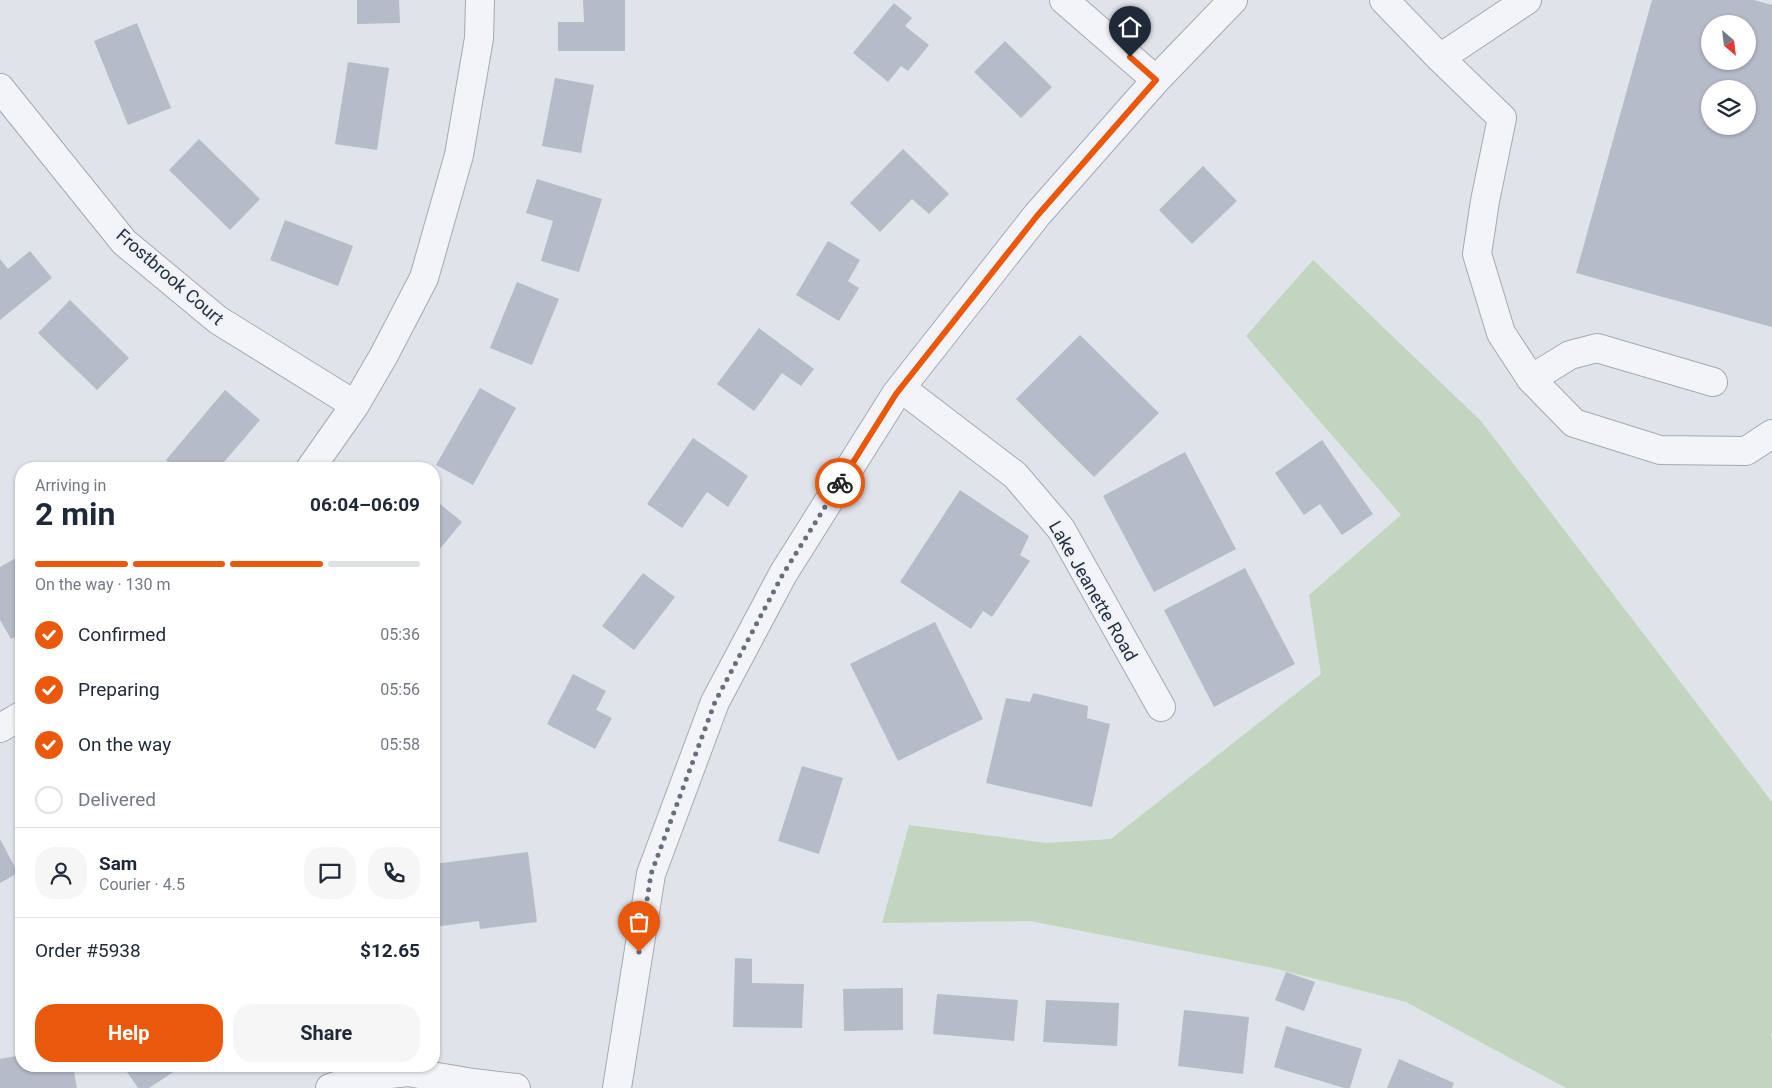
<!DOCTYPE html>
<html lang="en">
<head>
<meta charset="utf-8">
<style>
  body { margin:0; font-family:Roboto,sans-serif; background:#f6f6f7; color:#1f2937; height:100vh; display:flex; flex-direction:column; font-size:19px; white-space:nowrap }
  * { box-sizing:border-box; margin:0 }
  p { font-size:16px; color:#747a83 }
  .icon { flex:none; width:28px; height:28px; fill:none; stroke:currentColor; stroke-width:2; stroke-linecap:round; stroke-linejoin:round }
  .map { position:relative; flex:1; overflow:hidden }
  .sheet { position:absolute; left:15px; top:462px; width:425px; height:610px; display:flex; flex-direction:column; background:#fff; border-radius:20px; box-shadow:0 1px 4px #0004 }
  .sheet>* { flex:none }
  .needle { width:32px; rotate:152deg }
  .tools { position:absolute; left:1701px; top:15px; display:grid; gap:10px }
  .tools a { display:grid; place-items:center; width:55px; height:55px; border-radius:50%; background:#fff; box-shadow:0 1px 4px #0004; font-size:25px }
  .pin { position:absolute; display:grid; place-items:center; width:42px; height:42px; color:#fff; margin:-51px -21px; border-radius:50% 50% 50% 0; rotate:-45deg; box-shadow:0 0 5px #0007 }
  .pin .icon { rotate:45deg }
  .courier { position:absolute; display:grid; place-items:center; width:50px; height:50px; margin:-25px; border:4px solid #ea580c; border-radius:50%; background:#fff; color:#222; box-shadow:0 1px 6px #0007 }
  .summary em { font-style:normal; font-weight:700 }
  .summary div { display:flex; flex-direction:column-reverse }
  .summary { display:flex; align-items:center; justify-content:space-between; height:85px; padding:0 20px }
  h1 { font-size:32px; font-weight:700; line-height:38px }
  .bar { display:grid; grid-template-columns:repeat(4,1fr); gap:8px 5px; align-content:center; height:60px; padding:0 20px }
  .bar i { height:6px; border-radius:4px; background:#e0e1e3 }
  .bar .active { background:#ea580c }
  .bar p { grid-column:span 4 }
  .line { display:flex; align-items:center; gap:12px; padding:0 20px; border-top:1px solid #e0e1e3 }
  .line div { flex:1 }
  .round { display:grid; place-items:center; flex:none; width:52px; height:52px; border-radius:20px; background:#f6f6f7 }
  ol { padding:0 20px; list-style:none }
  li { display:flex; align-items:center; gap:15px; height:55px }
  li p { margin-inline-start:auto }
  li .icon { padding:5px; border-radius:50%; background:#ea580c; color:#fff; stroke-width:4 }
  li:last-child { color:#747a83 }
  li i { width:28px; height:28px; border:2px solid #e0e1e3; border-radius:50% }
  .primary-button { display:flex; gap:10px; margin-top:auto; padding:10px 20px }
  .primary-button a { flex:1; height:58px; border-radius:20px; background:#ea580c; color:#fff; font-size:20px; font-weight:700; line-height:58px; text-align:center }
  .primary-button a+a { background:#f6f6f7; color:#1f2937 }
  .map>svg:first-child { display:block }
</style>
</head>
<body>
<div class="map">
<svg width="1772" height="1088" viewBox="0 0 1772 1088">
  <rect width="100%" height="100%" fill="#dfe3ea"/>
  <path fill="#c4d5bf" d="M1313,260L1481,421L1772,802V1033L1771,1035L1772,1038V1088H1566L1406,1002L1273,968L1030,921L882,923L909,825L1046,843L1111,839L1321,674L1309,595L1401,515L1246,336Z"/>
  <path fill="#b5bcc8" fill-rule="evenodd" d="M357,0H399L400,23L357,24Z
    M583,0H625V51H558V22H584Z
    M1652,0H1754L1772,5V327L1576,273ZM1710,24H1748V61H1710ZM1710,89H1748V126H1710Z
    M894,3L912,18L905,26L929,45L908,71L901,66L888,82L853,53Z
    M137,23L171,108L128,125L94,41Z
    M1005,41L1052,87L1021,118L974,72Z
    M348,62L389,68L377,150L335,144Z
    M555,78L594,85L581,153L542,146Z
    M199,139L260,199L230,230L169,170Z
    M903,149L949,194L929,214L912,199L880,232L850,203Z
    M1203,166L1237,201L1192,244L1159,210Z
    M537,179L602,199L579,272L541,261L553,221L526,213Z
    M285,220L353,246L338,286L270,260Z
    M828,241L860,260L848,281L859,288L839,321L796,295Z
    M30,251L52,278L0,320V259L8,269Z
    M517,282L559,299L532,365L490,348Z
    M70,300L129,358L97,390L38,333Z
    M759,328L814,369L801,386L782,373L754,411L717,384Z
    M1080,335L1159,413L1094,477L1016,399Z
    M480,388L516,408L473,485L436,465Z
    M225,390L260,420L218,469H176L166,460Z
    M693,438L748,476L728,507L707,492L682,528L647,504Z
    M1322,440L1373,514L1342,535L1320,504L1304,515L1275,473Z
    M1185,452L1236,549L1154,592L1103,496Z
    M960,490L1029,536L1020,555L1030,561L992,617L983,611L971,629L900,582Z
    M434,499L462,522L434,556Z
    M21,555V634L11,639L0,620V567Z
    M1245,568L1295,664L1214,707L1164,610Z
    M643,573L675,597L634,650L602,626Z
    M935,622L983,719L898,761L850,664Z
    M573,674L606,691L596,710L612,718L595,749L547,724Z
    M1033,693L1088,706L1087,718L1110,724L1092,807L986,783L1006,698L1030,702Z
    M802,766L843,778L819,854L778,841Z
    M0,839L18,873L0,883Z
    M528,852L537,922L480,929L479,921L434,927V864Z
    M735,958L752,959V983L804,984L802,1028L733,1027Z
    M1286,972L1315,982L1304,1011L1275,1000Z
    M903,988V1030L844,1031L843,989Z
    M937,994L1018,1000L1014,1041L933,1034Z
    M1046,1000L1119,1003L1117,1046L1043,1042Z
    M1184,1010L1249,1017L1243,1074L1178,1066Z
    M1286,1026L1362,1049L1350,1088H1344L1274,1067Z
    M21,1055V1066H73L77,1088H0V1059Z
    M1399,1059L1454,1083L1452,1088H1387Z
    M123,1066H176L178,1069L149,1088H138Z"/>
  <g fill="none" stroke-linecap="round" stroke-linejoin="round">
    <defs>
      <path id="minor" d="M1064,0L1156,80
        M1384,0L1440,58L1502,118L1485,201L1477,254L1501,333L1531,379L1574,423L1660,450L1746,451L1772,434
        M1440,58L1527,0
        M0,88L124,242L218,320L355,405
        M1531,379L1570,355L1597,348L1713,382
        M901,388L1015,475L1061,529L1161,707
        M310,469L355,405L384,355L424,278L459,155L479,38L480,0
        M0,728L21,716
        M330,1088L363,1077L408,1072L473,1083L516,1088
        M617,1088L651,874L715,702L783,574L896,394L1037,215L1156,80L1233,0"/>
    </defs>
    <use href="#minor" stroke="#a4aab5" stroke-width="30"/>
    <use href="#minor" stroke="#f2f4f7" stroke-width="28"/>
  </g>
  <g fill="none" stroke-linecap="round" stroke-linejoin="round">
    <path stroke="#676f7d" stroke-width="5" stroke-dasharray="0 9" d="M639,952L651,874L715,702L783,574L840,483"/>
    <path stroke="#ea580c" stroke-width="6" d="M840,483L896,394L1037,216L1156,80L1130,57"/>
  </g>
  <g text-anchor="middle" stroke-width="4" stroke-linejoin="round" paint-order="stroke">
    <g font-size="18" fill="#263043" stroke="#eef2f7">
      <text transform="translate(170 277) rotate(41)" y="6">Frostbrook Court</text>
      <text transform="translate(1093 591) rotate(60)" y="6">Lake Jeanette Road</text>
    </g>
  </g>
</svg>
<div class="tools">
<a><svg class="needle" viewBox="-14 -14 28 28"><path d="M0-13l5 13h-10z" fill="#e53935"/><path d="M0 13l5-13h-10z" fill="#747a83"/></svg></a>
<a><svg class="icon" aria-label="layers" viewBox="0 0 24 24"><path d="M12 4l9 5-9 5-9-5zM3 14l9 5 9-5"/></svg></a>
</div>
<div class="pin" style="left:639px;top:952px;background:#ea580c"><svg class="icon" aria-label="bag" viewBox="0 0 24 24"><path d="M5 8h14l-1 12H6zM9 8a3 3 0 0 1 6 0"/></svg></div>
<div class="pin" style="left:1130px;top:57px;background:#1f2937"><svg class="icon" aria-label="home" viewBox="0 0 24 24"><path d="M3 11l9-7 9 7M6 9v11h12V9"/></svg></div>
<div class="courier" style="left:840px;top:483px"><svg class="icon" aria-label="bike" viewBox="0 0 24 24"><circle cx="6" cy="16" r="4"/><circle cx="18" cy="16" r="4"/><path d="M6 16l4-8h5l3 8M10 8l3 8H6M13 5h3"/></svg></div>
<section class="sheet">
<div class="summary"><div><h1>2 min</h1><p>Arriving in</p></div><em>06:04–06:09</em></div>
<div class="bar"><i class="active"></i><i class="active"></i><i class="active"></i><i></i><p>On the way · 130 m</p></div>
<ol>
<li><svg class="icon" aria-label="check" viewBox="0 0 24 24"><path d="M5 12l5 5 9-10"/></svg>Confirmed<p>05:36</p></li>
<li><svg class="icon" aria-label="check" viewBox="0 0 24 24"><path d="M5 12l5 5 9-10"/></svg>Preparing<p>05:56</p></li>
<li><svg class="icon" aria-label="check" viewBox="0 0 24 24"><path d="M5 12l5 5 9-10"/></svg>On the way<p>05:58</p></li>
<li><i></i>Delivered</li>
</ol>
<div class="line" style="height:90px"><a class="round"><svg class="icon" aria-label="person" viewBox="0 0 24 24"><circle cx="12" cy="8" r="4"/><path d="M4 21q1-7 8-7t8 7"/></svg></a><div><b>Sam</b><p>Courier · 4.5</p></div><a class="round"><svg class="icon" aria-label="chat" viewBox="0 0 24 24"><path d="M4 5h16v11H9l-5 4z"/></svg></a><a class="round"><svg class="icon" aria-label="phone" viewBox="0 0 24 24"><path d="M5 4h4l2 5-3 2q2 4 5 5l2-3 5 2v4C11 20 4 13 5 4z"/></svg></a></div>
<div class="line" style="height:65px"><div>Order #5938</div><b>$12.65</b></div>
<div class="primary-button"><a>Help</a><a>Share</a></div>
</section>
</div>
</body>
</html>
